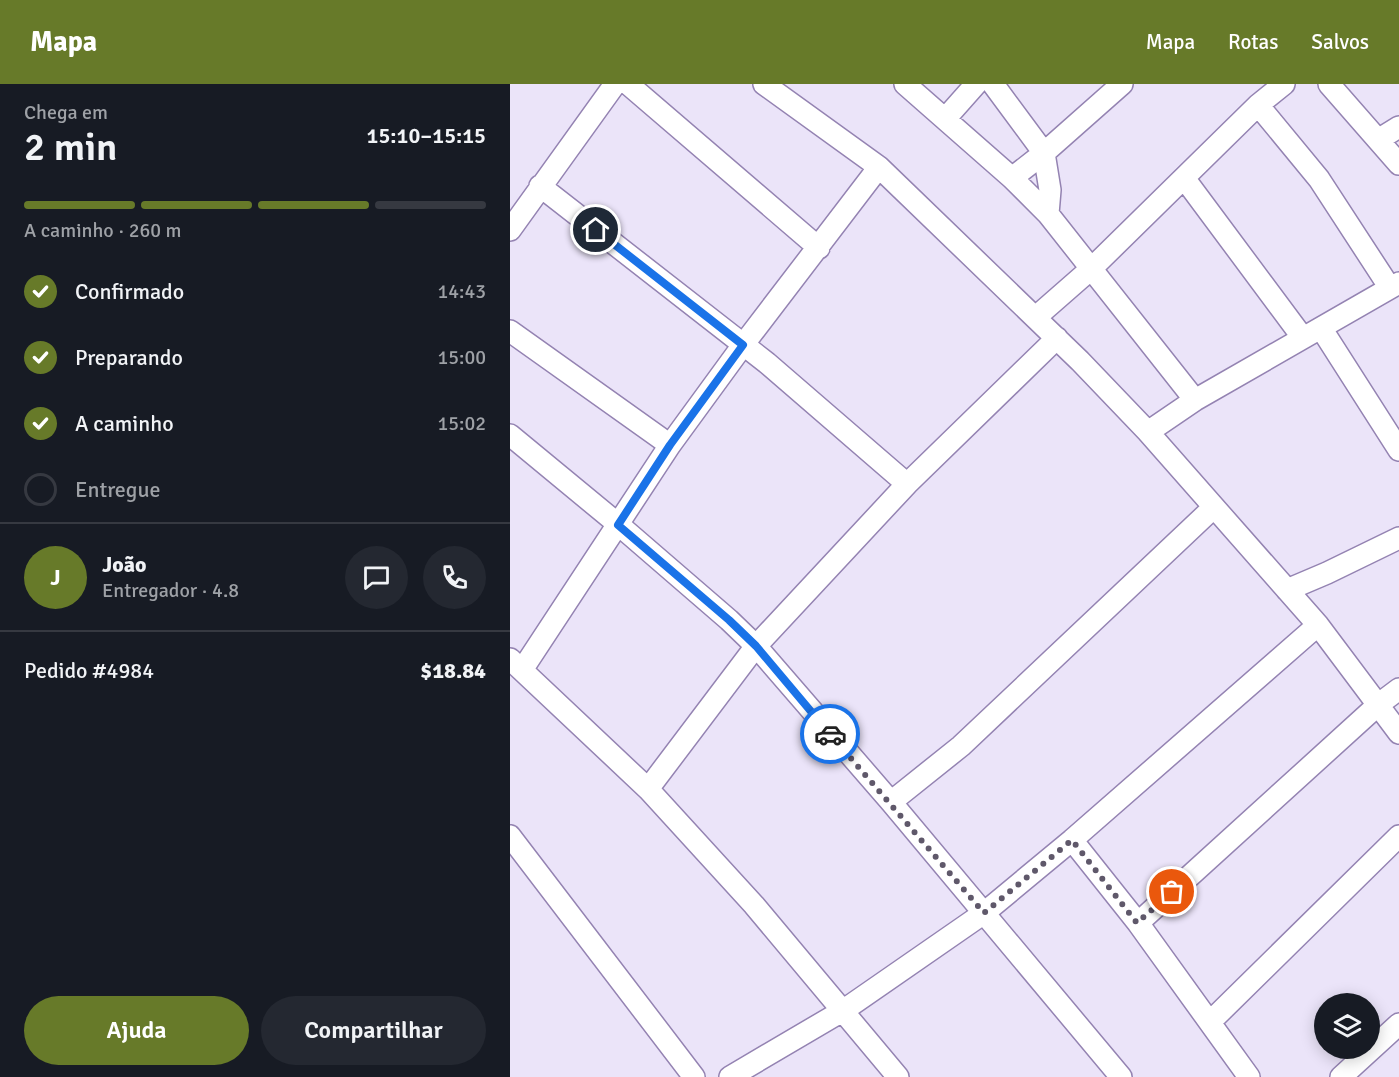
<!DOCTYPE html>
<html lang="pt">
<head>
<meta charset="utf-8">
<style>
  body { margin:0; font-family:Signika,sans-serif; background:#242831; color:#f1f3f6; height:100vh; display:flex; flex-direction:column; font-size:22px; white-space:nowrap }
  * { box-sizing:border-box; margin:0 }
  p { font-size:20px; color:#9ea1a6 }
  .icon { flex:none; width:33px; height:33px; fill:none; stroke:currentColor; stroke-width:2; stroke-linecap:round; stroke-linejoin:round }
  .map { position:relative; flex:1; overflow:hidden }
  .details { display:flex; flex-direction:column; background:#171b24; width:510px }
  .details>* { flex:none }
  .tools { position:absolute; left:804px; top:909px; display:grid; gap:12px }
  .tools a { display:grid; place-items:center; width:66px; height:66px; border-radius:50%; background:#171b24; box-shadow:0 3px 15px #0003; font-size:30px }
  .pin { position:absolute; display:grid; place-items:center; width:51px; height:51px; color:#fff; margin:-26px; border:3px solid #fff; border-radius:50%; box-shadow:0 2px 6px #0007 }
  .courier { position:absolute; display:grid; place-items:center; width:60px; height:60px; margin:-30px; border:4px solid #1a73e8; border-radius:50%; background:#fff; color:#222; box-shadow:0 2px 8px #0007 }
  .overview em { font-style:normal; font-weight:600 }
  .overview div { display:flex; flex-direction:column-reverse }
  .overview { display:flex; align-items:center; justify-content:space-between; height:102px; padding:0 24px }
  h1 { font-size:39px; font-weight:600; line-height:45px }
  .bar { display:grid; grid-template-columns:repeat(4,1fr); gap:9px 6px; align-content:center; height:72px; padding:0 24px }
  .bar i { height:8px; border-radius:4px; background:#363941 }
  .bar .active { background:#677a29 }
  .bar p { grid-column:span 4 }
  .line { display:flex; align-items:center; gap:15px; padding:0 24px; border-top:2px solid #363941 }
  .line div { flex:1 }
  .round { display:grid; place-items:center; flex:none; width:63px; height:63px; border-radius:32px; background:#242831 }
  ol { padding:0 24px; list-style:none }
  li { display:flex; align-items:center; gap:18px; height:66px }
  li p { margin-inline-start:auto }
  li .icon { padding:6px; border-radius:50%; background:#677a29; color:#fff; stroke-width:4 }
  li:last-child { color:#9ea1a6 }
  li i { width:33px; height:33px; border:3px solid #363941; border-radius:50% }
  .primary-button { display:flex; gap:12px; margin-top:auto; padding:12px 24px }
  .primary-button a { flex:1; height:69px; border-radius:36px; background:#677a29; color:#fff; font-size:24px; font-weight:600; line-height:69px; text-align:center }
  .primary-button a+a { background:#242831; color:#f1f3f6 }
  header { display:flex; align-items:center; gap:36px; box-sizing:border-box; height:84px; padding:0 30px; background:#677a29; color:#fff }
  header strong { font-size:28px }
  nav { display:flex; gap:33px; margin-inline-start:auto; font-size:21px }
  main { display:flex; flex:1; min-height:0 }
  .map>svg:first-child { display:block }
</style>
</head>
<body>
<header>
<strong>Mapa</strong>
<nav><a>Mapa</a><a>Rotas</a><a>Salvos</a></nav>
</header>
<main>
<section class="details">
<div class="overview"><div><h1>2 min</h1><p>Chega em</p></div><em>15:10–15:15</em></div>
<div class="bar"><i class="active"></i><i class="active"></i><i class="active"></i><i></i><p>A caminho · 260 m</p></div>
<ol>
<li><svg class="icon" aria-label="check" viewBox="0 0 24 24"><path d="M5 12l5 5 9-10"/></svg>Confirmado<p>14:43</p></li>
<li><svg class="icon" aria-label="check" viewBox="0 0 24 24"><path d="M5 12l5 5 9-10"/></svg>Preparando<p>15:00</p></li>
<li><svg class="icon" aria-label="check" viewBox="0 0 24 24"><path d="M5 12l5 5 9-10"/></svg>A caminho<p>15:02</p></li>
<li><i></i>Entregue</li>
</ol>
<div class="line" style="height:108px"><b class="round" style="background:#677a29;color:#fff">J</b><div><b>João</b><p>Entregador · 4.8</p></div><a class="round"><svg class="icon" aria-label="chat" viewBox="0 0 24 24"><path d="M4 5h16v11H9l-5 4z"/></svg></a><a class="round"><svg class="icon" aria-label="phone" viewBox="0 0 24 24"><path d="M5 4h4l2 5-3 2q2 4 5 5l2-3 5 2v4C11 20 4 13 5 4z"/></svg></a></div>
<div class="line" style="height:78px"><div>Pedido #4984</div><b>$18.84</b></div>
<div class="primary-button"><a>Ajuda</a><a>Compartilhar</a></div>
</section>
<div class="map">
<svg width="889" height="993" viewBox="0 0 889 993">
  <rect width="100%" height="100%" fill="#ebe4f9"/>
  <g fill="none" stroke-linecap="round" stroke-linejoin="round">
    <defs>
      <path id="street" d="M118,0L309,164
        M254,0L369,83L570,277L638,348L808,541L889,649
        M395,0L502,94L538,130L685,316
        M483,0L534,69L540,106L538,130
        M819,0L889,80
        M748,21L809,95L880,204
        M435,35L466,0
        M868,56L889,43
        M502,94L534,69L612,0
        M674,94L793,254
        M30,102L257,279L397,400
        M0,146L105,0
        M526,233L582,184L748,21L774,0
        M811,244L889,366
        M0,247L160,361
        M638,348L685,316L889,199
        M0,351L109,441L219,536L246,562L381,718L611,993
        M777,506L817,489L889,454
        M0,575L138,705L244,821L388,993
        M12,586L160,361L233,261L369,83
        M138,705L246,562L397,400L547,254
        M381,718L451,662L704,423
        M0,752L184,993
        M562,756L628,839L739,993
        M628,839L869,620L889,605
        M700,938L889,752
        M220,993L334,926L474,829L562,756L808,541
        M831,993L889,940"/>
    </defs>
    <use href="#street" stroke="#9483b2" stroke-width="24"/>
    <use href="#street" stroke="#fff" stroke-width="21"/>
  </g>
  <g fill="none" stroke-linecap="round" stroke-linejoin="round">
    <path stroke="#5f586a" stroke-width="6" stroke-dasharray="0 10.8" d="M320,650L474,829L562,756L627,839L662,808"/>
    <path stroke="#1a73e8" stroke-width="8" d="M86,146L233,261L160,361L108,441L219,536L246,562L320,650"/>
  </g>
</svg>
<div class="tools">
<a><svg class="icon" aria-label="layers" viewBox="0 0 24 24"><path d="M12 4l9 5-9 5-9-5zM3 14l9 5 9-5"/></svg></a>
</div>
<div class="pin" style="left:662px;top:808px;background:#ea580c"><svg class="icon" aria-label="bag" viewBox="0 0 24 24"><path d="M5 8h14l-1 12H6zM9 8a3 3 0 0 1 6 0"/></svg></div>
<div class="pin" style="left:86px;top:146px;background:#1f2937"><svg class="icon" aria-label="home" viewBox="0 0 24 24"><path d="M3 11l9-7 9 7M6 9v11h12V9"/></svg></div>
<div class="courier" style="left:320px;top:650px"><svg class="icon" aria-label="car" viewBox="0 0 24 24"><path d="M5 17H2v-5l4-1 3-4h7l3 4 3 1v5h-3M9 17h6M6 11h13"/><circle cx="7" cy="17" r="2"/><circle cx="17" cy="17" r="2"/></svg></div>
</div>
</main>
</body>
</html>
